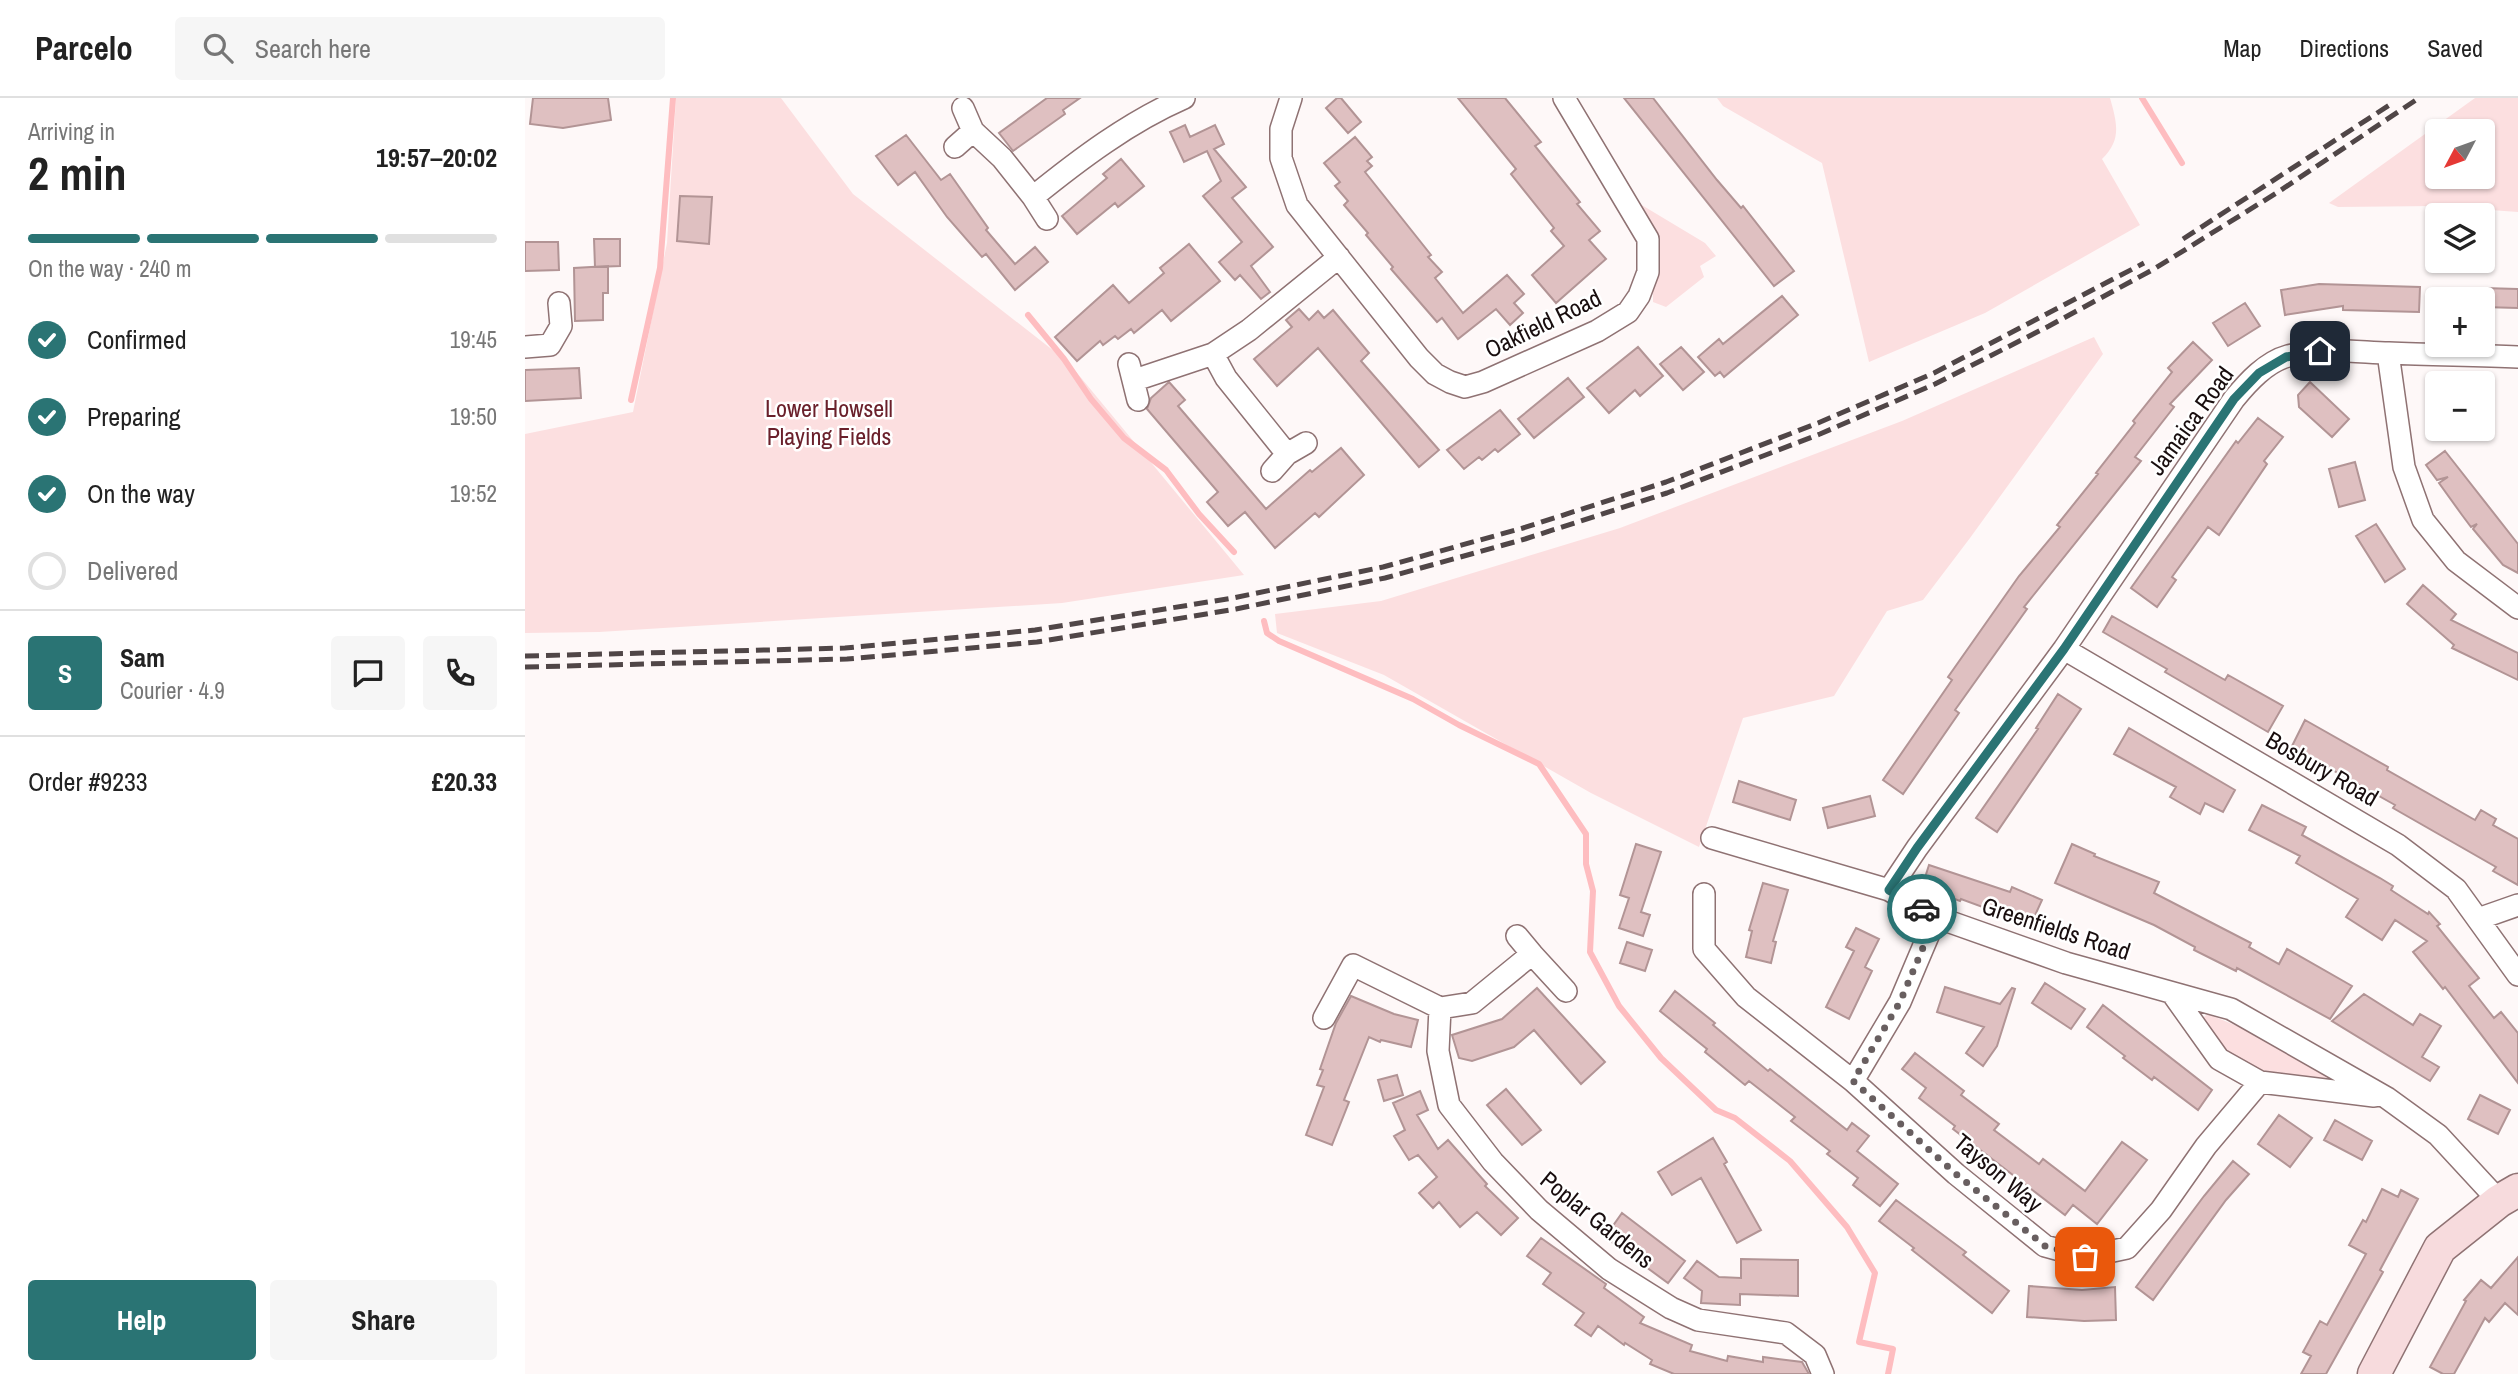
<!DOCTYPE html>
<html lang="en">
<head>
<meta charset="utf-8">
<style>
  body { margin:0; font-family:"Archivo Narrow",sans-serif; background:#f6f6f6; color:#222; height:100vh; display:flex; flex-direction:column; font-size:26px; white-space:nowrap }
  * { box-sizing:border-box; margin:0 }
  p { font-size:23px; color:#767676 }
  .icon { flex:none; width:38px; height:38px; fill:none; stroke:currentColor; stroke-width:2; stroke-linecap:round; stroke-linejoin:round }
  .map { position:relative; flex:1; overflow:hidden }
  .details { display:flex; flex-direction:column; background:#fff; width:525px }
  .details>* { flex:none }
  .needle { width:46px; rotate:229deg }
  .controls { position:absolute; left:1900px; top:21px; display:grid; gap:14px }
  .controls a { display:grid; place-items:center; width:70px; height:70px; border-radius:7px; background:#fff; box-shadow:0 2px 5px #0004; font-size:35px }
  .pin { position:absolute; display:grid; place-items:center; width:60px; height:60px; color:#fff; margin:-30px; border-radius:14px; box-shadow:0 4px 10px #0006 }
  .courier { position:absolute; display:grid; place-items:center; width:70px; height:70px; margin:-35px; border:5px solid #2a7474; border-radius:50%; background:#fff; color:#222; box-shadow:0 2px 9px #0007 }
  .head em { font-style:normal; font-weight:700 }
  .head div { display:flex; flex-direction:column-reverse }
  .head { display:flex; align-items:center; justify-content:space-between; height:119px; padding:0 28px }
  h1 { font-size:46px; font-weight:700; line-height:52px }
  .bar { display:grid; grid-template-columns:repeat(4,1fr); gap:10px 7px; align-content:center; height:84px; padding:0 28px }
  .bar i { height:9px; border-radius:5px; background:#e0e0e0 }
  .bar .selected { background:#2a7474 }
  .bar p { grid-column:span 4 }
  .line { display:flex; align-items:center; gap:18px; padding:0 28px; border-top:2px solid #e0e0e0 }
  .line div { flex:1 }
  .round { display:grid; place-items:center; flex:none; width:74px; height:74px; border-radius:7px; background:#f6f6f6 }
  ol { padding:0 28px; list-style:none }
  li { display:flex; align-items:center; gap:21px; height:77px }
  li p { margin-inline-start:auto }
  li .icon { padding:7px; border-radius:50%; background:#2a7474; color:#fff; stroke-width:4 }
  li:last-child { color:#767676 }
  li i { width:38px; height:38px; border:4px solid #e0e0e0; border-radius:50% }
  .action { display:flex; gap:14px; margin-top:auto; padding:14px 28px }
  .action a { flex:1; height:80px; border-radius:7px; background:#2a7474; color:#fff; font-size:28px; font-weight:700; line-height:80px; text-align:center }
  .action a+a { background:#f6f6f6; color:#222 }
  header { display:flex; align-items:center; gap:42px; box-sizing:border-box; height:98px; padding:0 35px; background:#fff; border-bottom:2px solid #e0e0e0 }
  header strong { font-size:33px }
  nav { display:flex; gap:38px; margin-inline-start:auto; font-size:24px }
  .search { width:490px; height:63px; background:#f6f6f6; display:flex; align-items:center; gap:18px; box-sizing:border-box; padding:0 24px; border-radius:7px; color:#767676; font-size:26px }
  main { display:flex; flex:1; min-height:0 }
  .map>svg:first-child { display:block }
</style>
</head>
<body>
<header>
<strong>Parcelo</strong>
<div class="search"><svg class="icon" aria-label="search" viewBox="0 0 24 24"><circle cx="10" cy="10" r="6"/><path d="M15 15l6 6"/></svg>Search here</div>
<nav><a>Map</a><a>Directions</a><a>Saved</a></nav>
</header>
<main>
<section class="details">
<div class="head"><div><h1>2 min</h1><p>Arriving in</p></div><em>19:57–20:02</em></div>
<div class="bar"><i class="selected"></i><i class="selected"></i><i class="selected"></i><i></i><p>On the way · 240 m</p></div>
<ol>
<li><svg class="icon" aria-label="check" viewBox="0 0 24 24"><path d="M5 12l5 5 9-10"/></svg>Confirmed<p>19:45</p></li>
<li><svg class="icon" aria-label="check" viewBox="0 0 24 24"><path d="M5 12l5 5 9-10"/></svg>Preparing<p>19:50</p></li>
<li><svg class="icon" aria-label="check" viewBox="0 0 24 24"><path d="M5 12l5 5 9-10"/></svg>On the way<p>19:52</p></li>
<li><i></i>Delivered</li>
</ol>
<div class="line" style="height:126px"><b class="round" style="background:#2a7474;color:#fff">S</b><div><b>Sam</b><p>Courier · 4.9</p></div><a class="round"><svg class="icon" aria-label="chat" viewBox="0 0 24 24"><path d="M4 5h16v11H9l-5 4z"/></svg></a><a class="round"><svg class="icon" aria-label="phone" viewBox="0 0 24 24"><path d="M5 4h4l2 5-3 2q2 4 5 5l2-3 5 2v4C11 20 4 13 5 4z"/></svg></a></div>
<div class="line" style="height:91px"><div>Order #9233</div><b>£20.33</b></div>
<div class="action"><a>Help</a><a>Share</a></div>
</section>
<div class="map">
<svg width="1993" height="1276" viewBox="0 0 1993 1276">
  <rect width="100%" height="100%" fill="#fef8f8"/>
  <path fill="#fcdfe0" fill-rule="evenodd" d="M151,0H256L328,96L543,264L719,477L537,505L74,534L0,535V336L108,314L142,145Z
    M1192,0H1585C1592,25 1597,42 1577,61L1615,127L1460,215L1344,264L1297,65L1198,8Z
    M1950,0H1993V114L1910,108L1813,109L1804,105ZM1913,33H1958V79H1913Z
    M1110,103L1180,145L1191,158L1175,168L1179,179L1141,209L1128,204V189Z
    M1569,239L1578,256L1445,440L1398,502L1362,513L1309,598L1218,620L1174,749L1066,695L859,577L752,535L750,516L856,503L1095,430L1377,323Z
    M1683,916L1741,940L1806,978V982C1771,979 1726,979 1700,952C1691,943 1684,931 1676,921Z"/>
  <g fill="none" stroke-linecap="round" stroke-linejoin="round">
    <path stroke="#febdc0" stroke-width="6" d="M1617,0L1657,65
      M503,217L539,261L566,301L599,340L641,372L674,416L709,454
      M106,302L135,170L148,0
      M739,523L742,535L754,543L888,601L934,627L1014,666L1061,736V766L1068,793L1065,854L1094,908L1136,960L1191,1012L1210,1020L1265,1063L1322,1129L1350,1175L1334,1244L1368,1251L1363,1276"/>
  </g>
  <path fill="#dfc0c1" stroke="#b29495" stroke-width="2" d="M8,0H83L86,22L38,30L5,26Z
    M522,0H555L538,12L540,16L488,53L474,35Z
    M812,0H816L836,24L823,35L801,10Z
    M933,0H980L1016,44L1010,48L1055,104L1052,106L1075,133L1064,142L1081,161L1031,205L1007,177L1039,148L1026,133L1029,130L986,76L991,71Z
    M1099,0H1128L1192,82L1216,110L1218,108L1269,173L1249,188Z
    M660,27L665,39L690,27L699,46L689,51L721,89L707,100L748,149L726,168L745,194L736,201L715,177L710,182L694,164L717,144L678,98L696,83L682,53L659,64L645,34Z
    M381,37L416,82L425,76L463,130L461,132L490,166L510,149L523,164L490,192L461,156L457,159L422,119L390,74L373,87L351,58Z
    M830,39L847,59L842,63L847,68L840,74L906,157L903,159L917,174L910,180L938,215L982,177L999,196L989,205L998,215L985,227L971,211L933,241L917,220L912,224L866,171L868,169L841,137L843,135L819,107L823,103L810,88L815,84L799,65Z
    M596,61L619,88L593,109L590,105L552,136L537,118L582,80L578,76Z
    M155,98L187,99L184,146L152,143Z
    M69,141H95V168L70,169Z
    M0,144H33L34,172L0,173Z
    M664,146L695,183L646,223L637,212L609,235L606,231L593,241L590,238L578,247L575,243L552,263L530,239L588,187L604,205L639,175L635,170Z
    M83,168V195H78V222L50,223L49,170Z
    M1794,186L1895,189L1894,214L1818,212V208L1760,217L1756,192Z
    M1958,190L1993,191V210L1958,209Z
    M1257,198L1273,217L1199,279L1195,274L1190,278L1173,259L1194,241L1198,246Z
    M1720,205L1735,228L1703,248L1688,225Z
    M774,211L784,222L793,213L799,220L808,212L844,255L836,263L914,352L894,369L793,250L752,288L729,261L767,229L761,222Z
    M1668,244L1687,262L1645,306L1649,309L1610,359L1616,363L1499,509L1502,511L1430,612L1434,615L1378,696L1358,682L1427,582L1423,579L1494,478L1535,429L1532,427L1573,376L1571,375L1610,325L1608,323L1647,274L1643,270Z
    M1113,249L1138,278L1115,298L1110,292L1084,315L1062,290Z
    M1156,249L1179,274L1158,292L1135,266Z
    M54,270L56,300L0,303V272Z
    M1043,280L1059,299L1009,340L993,321Z
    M644,284L660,302L653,308L741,411L785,372L787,374L816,350L839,377L794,419L790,415L750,450L720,414L703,428L682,404L693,394L622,311L626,300Z
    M1785,284L1824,321L1807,339L1774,309L1773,297Z
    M975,312L995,336L973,354L970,351L957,362L954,359L939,371L922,352Z
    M1733,320L1758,339L1739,363L1742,366L1694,437L1683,429L1647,479L1651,482L1632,509L1606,490L1711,343L1713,345Z
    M1920,353L1993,446V475L1978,467L1948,431L1952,426L1946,429L1937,417L1914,385L1923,379L1912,382L1901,367Z
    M1830,364L1840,402L1814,409L1804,371Z
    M1851,426L1880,471L1860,484L1831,438Z
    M1898,487L1931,516L1926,522L1993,555V582L1927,550L1929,547L1882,506Z
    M1587,518L1700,582L1703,577L1758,608L1743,634L1640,574L1642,571L1578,534Z
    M1533,596L1556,611L1472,734L1451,720L1513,631L1511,630Z
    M1780,622L1863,669L1862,672L1950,722L1956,712L1971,721L1968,727L1993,741V787L1968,773L1971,769L1868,710L1870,707L1770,651L1767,648Z
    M1604,630L1710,692L1698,714L1680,705L1675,716L1645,699L1651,689L1589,656Z
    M1214,683L1271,702L1265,722L1208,704Z
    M1345,698L1350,718L1303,730L1298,710Z
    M1737,707L1781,729L1777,737L1855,780L1868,788L1866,792L1903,816L1904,814L1915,826L1912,828L1954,880L1944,888L1969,920L1976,914L1993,935V985L1920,889L1918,891L1888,854L1902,843L1870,822L1857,842L1821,819L1833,801L1771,765L1775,758L1724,732Z
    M1111,746L1136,754L1116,814L1125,817L1118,838L1094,830L1104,800L1095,797Z
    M1547,746L1570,756L1569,758L1634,784L1629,795L1726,845L1724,849L1754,866L1762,851L1827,888L1805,921L1712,870L1711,873L1669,852L1670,849L1629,827L1530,785Z
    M1404,767L1485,794L1487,789L1517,802L1507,824L1472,809L1471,814L1436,801L1435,803L1397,789Z
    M1238,785L1263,792L1248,843L1251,844L1246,865L1221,859L1227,833L1224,832Z
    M1331,830L1354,841L1340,869L1347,873L1324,921L1301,909L1329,853L1321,849Z
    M1102,844L1127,852L1120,873L1095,865Z
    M1520,885L1560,911L1546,931L1507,905Z
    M1420,889L1475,906L1487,890L1490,891L1472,948L1458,968L1441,955L1459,929L1412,914Z
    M1012,890L1080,964L1056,986L1009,932L989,949L947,963L934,960L927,937L977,921Z
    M1150,893L1190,925L1188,927L1213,948L1243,973L1245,971L1322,1032L1327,1025L1344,1038L1332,1053L1373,1086L1355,1108L1328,1087L1333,1080L1302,1056L1305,1053L1266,1023L1270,1019L1224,983L1220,987L1180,954L1182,951L1135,913Z
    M1839,896L1888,927L1895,916L1916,928L1897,959L1914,969L1905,983L1807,923Z
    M826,898L869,916L893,922L886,949L856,942L855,944L844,939L819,1002L824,1004L807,1047L781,1037L799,989L792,987L798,972L795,971L811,925Z
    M1578,907L1687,992L1673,1012L1629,979L1627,982L1598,960L1600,958L1562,929Z
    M1390,955L1439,993L1436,997L1474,1026L1469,1032L1514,1066L1518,1061L1560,1093L1597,1044L1622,1062L1572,1126L1548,1107L1540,1117L1428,1031L1430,1028L1394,1000L1401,990L1377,971Z
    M872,977L878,997L859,1003L853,982Z
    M981,991L1016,1032L997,1047L962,1007Z
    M895,993L903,1012L892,1017L913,1051L923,1042L962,1086L960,1088L993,1120L976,1137L952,1114L935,1129L914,1104L908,1110L894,1095L912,1079L893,1057L884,1062L869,1038L880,1032L868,1005Z
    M1955,997L1985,1012L1973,1036L1943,1021Z
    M1754,1017L1787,1040L1765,1069L1733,1046Z
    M1810,1022L1847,1043L1837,1062L1799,1042Z
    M1188,1040L1202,1064L1199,1066L1236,1132L1212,1145L1176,1080L1147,1097L1133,1074Z
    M1708,1063L1724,1076L1701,1102L1628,1202L1611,1189L1679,1098Z
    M1857,1091L1873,1099L1876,1092L1893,1101L1855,1172L1858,1174L1801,1276H1776L1786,1258L1778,1254L1795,1223L1802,1227L1841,1156L1824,1147L1838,1122L1841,1124Z
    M1371,1102L1441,1154L1438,1157L1484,1193L1467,1215L1387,1152L1389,1150L1354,1123Z
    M1097,1115L1160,1163L1143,1185L1080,1139Z
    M1016,1140L1081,1186L1079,1190L1119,1219L1115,1225L1167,1247L1165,1253L1202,1263L1203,1258L1238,1264V1259L1277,1264L1284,1276H1149L1125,1266L1127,1262L1100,1245L1099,1247L1073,1228L1066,1238L1050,1227L1059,1215L1018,1186L1026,1175L1002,1158Z
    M1993,1159V1217L1980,1205L1964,1224L1960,1220L1929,1276H1918L1905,1269L1941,1203L1939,1202L1956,1182L1966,1190Z
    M1216,1161L1273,1162V1198L1215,1196V1207L1176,1205L1177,1193L1159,1180L1172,1163L1194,1179L1216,1180Z
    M1504,1188L1557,1192L1590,1189L1591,1222L1559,1223L1502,1219Z"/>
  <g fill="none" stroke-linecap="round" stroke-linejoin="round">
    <defs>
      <path id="street" d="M766,0L756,31V60L772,107L894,260L910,276L925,284L940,289L958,284L1072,233L1103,214L1114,198L1123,174V141L1039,0
        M438,10L448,33L477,60L508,99C555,61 604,24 659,0
        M430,49L448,33
        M508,99L522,121
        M0,249L25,247L36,228L34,205
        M1863,255L1879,369L1898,422L1931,463L1993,510
        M688,256L701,280L762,356
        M604,266L613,302
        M610,282L688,256L724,232L814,159
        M747,373L762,356L781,345
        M1539,551L1873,747L1931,791L1993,877
        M1187,740L1364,792
        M1179,796V851L1221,899L1328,983L1375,904L1411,819
        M1953,821L1993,807
        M992,838L1007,856
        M1647,895L1694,961L1735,984L1849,998
        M915,910L947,905L1007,856L1041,893
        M799,920L828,867L915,910L913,953L924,1007L968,1064L1014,1112L1084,1171L1146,1210L1173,1222L1261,1235L1290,1257L1298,1276
        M1328,983L1431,1076L1520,1148L1560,1159L1602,1150L1636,1112L1681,1048L1735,984
        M1974,1103L1913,1037L1862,1000L1706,911L1541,865L1411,819L1364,792L1392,750L1539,551L1709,301C1723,284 1741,264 1763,258C1797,249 1830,254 1864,255C1907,257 1950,257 1993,259"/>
      <path id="secondary" d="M1849,1276L1915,1150L1974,1103L1993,1092"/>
    </defs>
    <use href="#street" stroke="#8f7273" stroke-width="24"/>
    <use href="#secondary" stroke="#8f7273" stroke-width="35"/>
    <use href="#street" stroke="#fff" stroke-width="21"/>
    <use href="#secondary" stroke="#f7dbdd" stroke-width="32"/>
    <path stroke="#504647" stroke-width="5" stroke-dasharray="14 7" stroke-linecap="butt" d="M1658,141L1866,6
      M0,558L320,550L510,532L708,500L858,469L998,430L1141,384L1293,325L1409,275L1619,165
      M0,569L322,561L512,544L711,511L860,480L1000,441L1142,395L1295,336L1410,286L1524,228L1629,171L1753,94L1894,0"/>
  </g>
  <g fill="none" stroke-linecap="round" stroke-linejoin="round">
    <path stroke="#685f60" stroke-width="7" stroke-dasharray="0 12.6" d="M1397,811L1411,819L1375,904L1328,983L1431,1076L1520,1148L1560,1159"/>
    <path stroke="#2a7474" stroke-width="9" d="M1397,811L1364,792L1392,750L1539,551L1709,301L1734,275L1761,259L1795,253"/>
  </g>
  <g text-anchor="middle" stroke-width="5" stroke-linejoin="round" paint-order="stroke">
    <g font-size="24" fill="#180d0e" stroke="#fff">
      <text transform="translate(1018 226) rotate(-26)" y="8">Oakfield Road</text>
      <text transform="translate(1666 323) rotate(-54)" y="8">Jamaica Road</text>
      <text transform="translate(1797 671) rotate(30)" y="8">Bosbury Road</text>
      <text transform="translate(1531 831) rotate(18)" y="8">Greenfields Road</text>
      <text transform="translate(1473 1075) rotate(40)" y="8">Tayson Way</text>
      <text transform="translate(1072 1122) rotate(39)" y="8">Poplar Gardens</text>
    </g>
    <g font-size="24" fill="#6a202b" stroke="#fff">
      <text x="304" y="319">Lower Howsell<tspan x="304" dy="28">Playing Fields</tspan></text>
    </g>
  </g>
</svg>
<div class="controls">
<a><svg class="needle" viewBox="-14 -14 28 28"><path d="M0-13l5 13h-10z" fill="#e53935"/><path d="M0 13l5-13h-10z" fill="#767676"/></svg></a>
<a><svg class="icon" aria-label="layers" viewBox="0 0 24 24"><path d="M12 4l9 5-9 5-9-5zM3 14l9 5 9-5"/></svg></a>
<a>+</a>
<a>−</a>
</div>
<div class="pin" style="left:1560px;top:1159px;background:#ea580c"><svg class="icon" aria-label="bag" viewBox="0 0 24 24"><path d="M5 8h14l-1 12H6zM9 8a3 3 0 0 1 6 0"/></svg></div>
<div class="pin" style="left:1795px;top:253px;background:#1f2937"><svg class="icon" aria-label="home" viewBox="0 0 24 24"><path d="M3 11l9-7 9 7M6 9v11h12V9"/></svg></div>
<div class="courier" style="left:1397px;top:811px"><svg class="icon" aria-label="car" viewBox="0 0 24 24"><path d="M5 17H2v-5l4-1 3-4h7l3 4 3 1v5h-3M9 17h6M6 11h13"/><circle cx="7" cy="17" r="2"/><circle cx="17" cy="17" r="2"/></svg></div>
</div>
</main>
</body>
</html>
